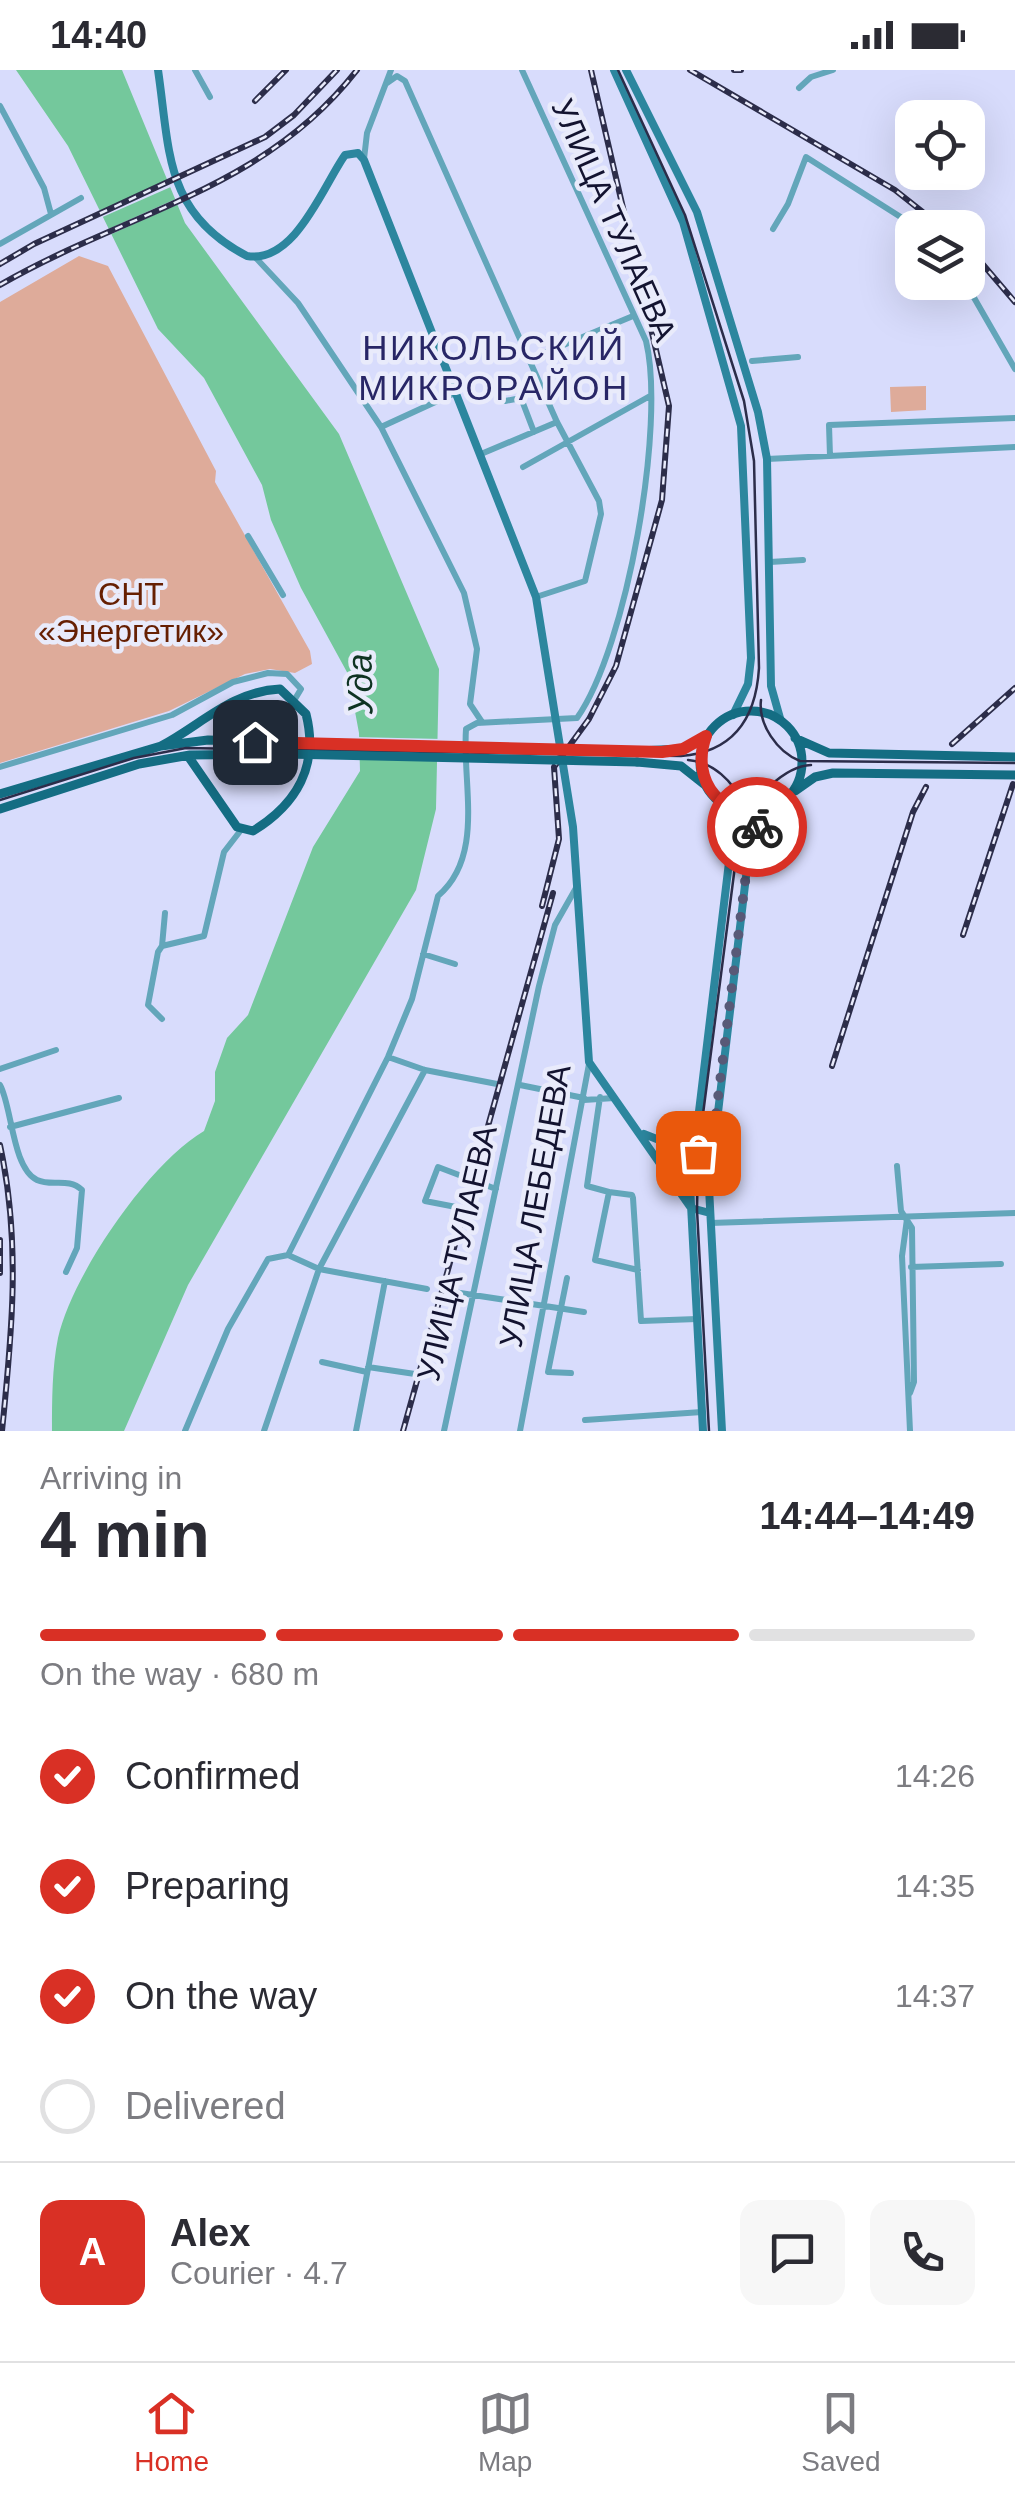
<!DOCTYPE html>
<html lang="en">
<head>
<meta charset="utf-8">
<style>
  body { margin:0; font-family:Helvetica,sans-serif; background:#f7f7f7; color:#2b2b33; height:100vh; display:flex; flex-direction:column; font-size:38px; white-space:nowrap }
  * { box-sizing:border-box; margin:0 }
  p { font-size:32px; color:#7c7c81 }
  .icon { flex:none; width:55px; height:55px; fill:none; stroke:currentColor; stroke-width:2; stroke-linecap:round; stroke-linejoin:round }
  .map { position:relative; height:1361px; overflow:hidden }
  .drawer { display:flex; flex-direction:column; background:#fff; flex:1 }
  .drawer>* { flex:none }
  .buttons { position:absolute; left:895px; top:30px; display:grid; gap:20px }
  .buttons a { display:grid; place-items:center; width:90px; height:90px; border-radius:20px; background:#fff; box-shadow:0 10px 40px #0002; font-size:50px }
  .pin { position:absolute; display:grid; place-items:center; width:85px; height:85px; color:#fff; margin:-42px; border-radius:20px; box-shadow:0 5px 15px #0006 }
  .courier { position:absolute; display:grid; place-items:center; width:100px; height:100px; margin:-50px; border:8px solid #d93025; border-radius:50%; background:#fff; color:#222; box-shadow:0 2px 12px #0007 }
  .headline em { font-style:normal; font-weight:600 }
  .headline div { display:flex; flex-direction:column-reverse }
  .headline { display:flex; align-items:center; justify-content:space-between; height:170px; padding:0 40px }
  h1 { font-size:65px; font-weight:600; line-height:75px }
  .bar { display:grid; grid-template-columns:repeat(4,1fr); gap:15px 10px; align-content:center; height:120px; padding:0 40px }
  .bar i { height:12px; border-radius:8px; background:#e1e1e2 }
  .bar .selected { background:#d93025 }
  .bar p { grid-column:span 4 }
  .line { display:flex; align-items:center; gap:25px; padding:0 40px; border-top:2px solid #e1e1e2 }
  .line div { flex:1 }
  .round { display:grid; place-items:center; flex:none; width:105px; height:105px; border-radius:20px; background:#f7f7f7 }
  ol { padding:0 40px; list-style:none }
  li { display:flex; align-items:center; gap:30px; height:110px }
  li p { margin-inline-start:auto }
  li .icon { padding:10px; border-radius:50%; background:#d93025; color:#fff; stroke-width:4 }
  li:last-child { color:#7c7c81 }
  li i { width:55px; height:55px; border:5px solid #e1e1e2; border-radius:50% }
  .status { display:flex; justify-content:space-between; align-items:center; height:70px; padding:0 50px; background:#fff; direction:ltr }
  .status svg { height:28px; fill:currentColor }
  .tab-bar { display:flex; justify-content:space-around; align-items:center; height:140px; border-top:2px solid #e1e1e2; background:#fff; font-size:28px; color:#7c7c81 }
  .tab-bar a { display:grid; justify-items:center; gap:5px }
  .tab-bar .selected { color:#d93025 }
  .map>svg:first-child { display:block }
</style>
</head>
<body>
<div class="status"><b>14:40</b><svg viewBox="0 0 49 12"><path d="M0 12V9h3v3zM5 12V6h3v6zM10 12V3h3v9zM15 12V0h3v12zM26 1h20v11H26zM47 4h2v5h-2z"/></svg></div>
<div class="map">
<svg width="1015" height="1361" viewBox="0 0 1015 1361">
  <rect width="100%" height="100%" fill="#d8dcfc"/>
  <path fill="#deab9a" d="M79,186L108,196L216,401L215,412L310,581L312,594L295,603L270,599L245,604L169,641L0,693V232Z
    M926,316V340L891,342L890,317Z"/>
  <path fill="#74c89c" d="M16,0H122L185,153L339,364L439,599L436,739L416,820L188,1215L124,1361H52C52,1330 52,1298 58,1268C72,1205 149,1093 204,1061L215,1031V1002L227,968L248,945L313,777L360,701L359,663L348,604L301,518L271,450L262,415L204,308L158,259L68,76Z"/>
  <path fill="#d8dcfc" d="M170,111L173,116L98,149L96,144Z
    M178,128L181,133L107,166L104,161Z
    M354,667L442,669V691L355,689Z"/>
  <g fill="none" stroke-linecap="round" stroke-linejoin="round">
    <path stroke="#63a6ba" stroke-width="6" d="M195,0L210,27
      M387,13L397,6L405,11L557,352L599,431L601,444L585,511L536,527
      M799,18L811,7L833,0
      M0,36L44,118L51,144
      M364,89L367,63L391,0
      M773,159L788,134L806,87L918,158
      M0,174L81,128
      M255,187L298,233L381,357
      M965,212L1015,299
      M530,289L633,246
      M752,291L798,287
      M455,323L381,357L464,523L477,579L470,634L482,652
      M505,331L521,328L534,362
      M481,384L557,352
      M830,386L829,355L1015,348
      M767,389L1015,377
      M523,397L650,326
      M248,466L283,525
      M770,492L803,490
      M0,697L172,645L233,612L268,603L287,604L301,619L295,629
      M162,876L165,843
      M423,884L455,894
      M162,949L148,935L158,882L162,876L204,866L224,782L241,760
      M388,987L425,1000L497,1014
      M0,999L56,980
      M0,1015C12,1036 12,1098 37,1110C52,1117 68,1107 82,1120L77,1178L66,1202
      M520,1015L584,1028
      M600,1027L587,1116L609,1122
      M584,1030L614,1028
      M10,1057L119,1028
      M897,1096L901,1141L912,1158L914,1312L910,1323
      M456,1137L425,1131L438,1097L496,1119
      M907,1149L902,1186L910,1361
      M710,1153L1015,1143
      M288,1185L388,987L412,929L438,826C485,786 462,714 466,659L477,653L577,648C627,577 666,354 646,271L522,0
      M288,1185L319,1199L427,1219
      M911,1197L1001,1194
      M638,1200L595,1190L609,1122L632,1125L633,1128L641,1251L697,1249
      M567,1208L548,1302L571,1303
      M447,1221L584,1242
      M322,1292L367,1302
      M368,1297L415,1304
      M585,1350L702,1342
      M185,1361L228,1259L268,1189L288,1185
      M264,1361L319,1199L425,1000
      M356,1361L385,1211
      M444,1361L539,916L555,855L576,818
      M520,1361L589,994"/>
    <path stroke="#2c869e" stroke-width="8" d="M158,0C170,81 164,143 247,186C295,194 323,116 345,85L358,83L364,90L536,527L573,757L589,992L691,1138L710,1143
      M614,0L683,152L741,356L751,588L748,614L733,645
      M626,0L697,142L758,342L767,389L771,616L780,648
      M644,1064L682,1079L711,1085
      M669,1073L685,1065L696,1051
      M703,1361L690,1116L730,784V752L722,734
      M722,1361L709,1118L750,773L771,741"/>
    <path stroke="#146d83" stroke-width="9" d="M700 692a51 51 0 1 1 102 0a51 51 0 1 1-102 0Z
      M795,668L829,683L1015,687
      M161,676C201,655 232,621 280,619L306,644C319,695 297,734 253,761L237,757L188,686
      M638,681L683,679L704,668
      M637,692L681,696L705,715
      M795,721L815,707L833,703L1015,705
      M0,724L161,676L208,670L286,672
      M0,739L139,694L190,685L286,684"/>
    <path stroke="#2c2d4a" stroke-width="2.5" d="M761,630C758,654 777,682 800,691L1015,693
      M688,690C713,692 733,711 743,734L698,1083L697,1140L709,1361
      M0,730L134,688L186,678L681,686C734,682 756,647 759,598L754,391L744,331L685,145L618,0
      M745,754C751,729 785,696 811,695"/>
    <defs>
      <path id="rail" d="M690,0L895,120L943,158
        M734,0H741
        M255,31L286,0
        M968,177L1015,232
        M0,194L34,174L265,67L294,45L337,0
        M0,215C126,142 263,121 357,0
        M952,674L1015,618
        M542,836L559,769L554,697L589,649L616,596L662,430L669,336L591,0
        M963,865L1013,714
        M832,996L913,742L926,717
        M0,1075C21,1172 12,1263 2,1361
        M0,1170V1203
        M403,1361L553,823"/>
    </defs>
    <use href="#rail" stroke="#2c2d4a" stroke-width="6"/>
    <use href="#rail" stroke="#e9ebfb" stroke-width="2.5" stroke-dasharray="8" stroke-linecap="butt"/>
    <path stroke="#146d83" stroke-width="9" d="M286,672L638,681
      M286,684L637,692"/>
  </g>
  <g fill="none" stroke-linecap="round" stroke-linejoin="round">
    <path stroke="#585977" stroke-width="10" stroke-dasharray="0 18" d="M698,1083L711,1084L749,780L757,757"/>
    <path stroke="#d93025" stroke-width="12" d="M255,672L662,682L683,679L706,666C689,712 724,752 771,741L757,757"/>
  </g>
  <g text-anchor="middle" stroke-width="9" stroke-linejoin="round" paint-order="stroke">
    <g font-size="32" fill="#131330" stroke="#e9ebfb">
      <text transform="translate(614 150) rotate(66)" y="11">УЛИЦА ТУЛАЕВА</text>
      <text transform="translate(535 1136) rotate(-80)" y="11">УЛИЦА ЛЕБЕДЕВА</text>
      <text transform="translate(457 1183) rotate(-77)" y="11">УЛИЦА ТУЛАЕВА</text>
    </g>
    <g font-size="32" fill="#661f02" stroke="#e9ebfb">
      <text x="131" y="535">СНТ<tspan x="131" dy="37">«Энергетик»</tspan></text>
    </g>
    <g font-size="35" letter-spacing="2.5" fill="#282666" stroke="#e9ebfb">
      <text x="494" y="290">НИКОЛЬСКИЙ<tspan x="494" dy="40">МИКРОРАЙОН</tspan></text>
    </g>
    <g font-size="35" font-style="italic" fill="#0e3322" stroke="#e9ebfb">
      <text transform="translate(360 614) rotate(-91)" y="12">Уда</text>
    </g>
  </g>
</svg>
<div class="buttons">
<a><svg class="icon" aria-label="locate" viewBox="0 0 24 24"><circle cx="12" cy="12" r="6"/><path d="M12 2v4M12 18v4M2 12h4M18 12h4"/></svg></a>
<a><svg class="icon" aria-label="layers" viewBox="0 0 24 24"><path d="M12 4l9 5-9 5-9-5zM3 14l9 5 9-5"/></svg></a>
</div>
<div class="pin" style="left:698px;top:1083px;background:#ea580c"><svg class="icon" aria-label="bag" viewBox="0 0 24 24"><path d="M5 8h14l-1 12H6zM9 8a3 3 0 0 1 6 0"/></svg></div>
<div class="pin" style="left:255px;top:672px;background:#1f2937"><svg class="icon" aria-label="home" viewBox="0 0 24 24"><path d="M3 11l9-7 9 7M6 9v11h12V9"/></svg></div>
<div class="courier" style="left:757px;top:757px"><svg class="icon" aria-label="bike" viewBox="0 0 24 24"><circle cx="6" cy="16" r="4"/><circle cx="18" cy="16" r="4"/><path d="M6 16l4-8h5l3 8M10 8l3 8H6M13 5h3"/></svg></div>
</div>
<section class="drawer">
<div class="headline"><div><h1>4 min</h1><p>Arriving in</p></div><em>14:44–14:49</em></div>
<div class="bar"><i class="selected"></i><i class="selected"></i><i class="selected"></i><i></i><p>On the way · 680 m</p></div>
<ol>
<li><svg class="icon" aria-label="check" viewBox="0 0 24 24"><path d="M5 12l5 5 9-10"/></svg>Confirmed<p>14:26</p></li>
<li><svg class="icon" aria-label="check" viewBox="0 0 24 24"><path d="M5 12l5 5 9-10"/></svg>Preparing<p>14:35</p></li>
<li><svg class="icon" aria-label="check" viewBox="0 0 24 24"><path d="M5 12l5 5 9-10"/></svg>On the way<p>14:37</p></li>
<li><i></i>Delivered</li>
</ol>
<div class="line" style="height:180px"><b class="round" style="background:#d93025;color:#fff">A</b><div><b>Alex</b><p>Courier · 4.7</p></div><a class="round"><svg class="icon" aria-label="chat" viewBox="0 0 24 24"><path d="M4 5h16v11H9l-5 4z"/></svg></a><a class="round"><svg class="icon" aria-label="phone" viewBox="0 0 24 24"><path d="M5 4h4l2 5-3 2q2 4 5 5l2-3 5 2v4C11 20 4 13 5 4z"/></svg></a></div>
</section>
<nav class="tab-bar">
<a class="selected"><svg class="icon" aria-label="home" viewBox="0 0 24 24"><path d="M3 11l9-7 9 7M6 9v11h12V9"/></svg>Home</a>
<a><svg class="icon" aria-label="map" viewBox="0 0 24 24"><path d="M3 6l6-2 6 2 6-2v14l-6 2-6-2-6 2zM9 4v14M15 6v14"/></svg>Map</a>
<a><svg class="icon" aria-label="saved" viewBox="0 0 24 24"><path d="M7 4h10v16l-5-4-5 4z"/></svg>Saved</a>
</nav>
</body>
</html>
